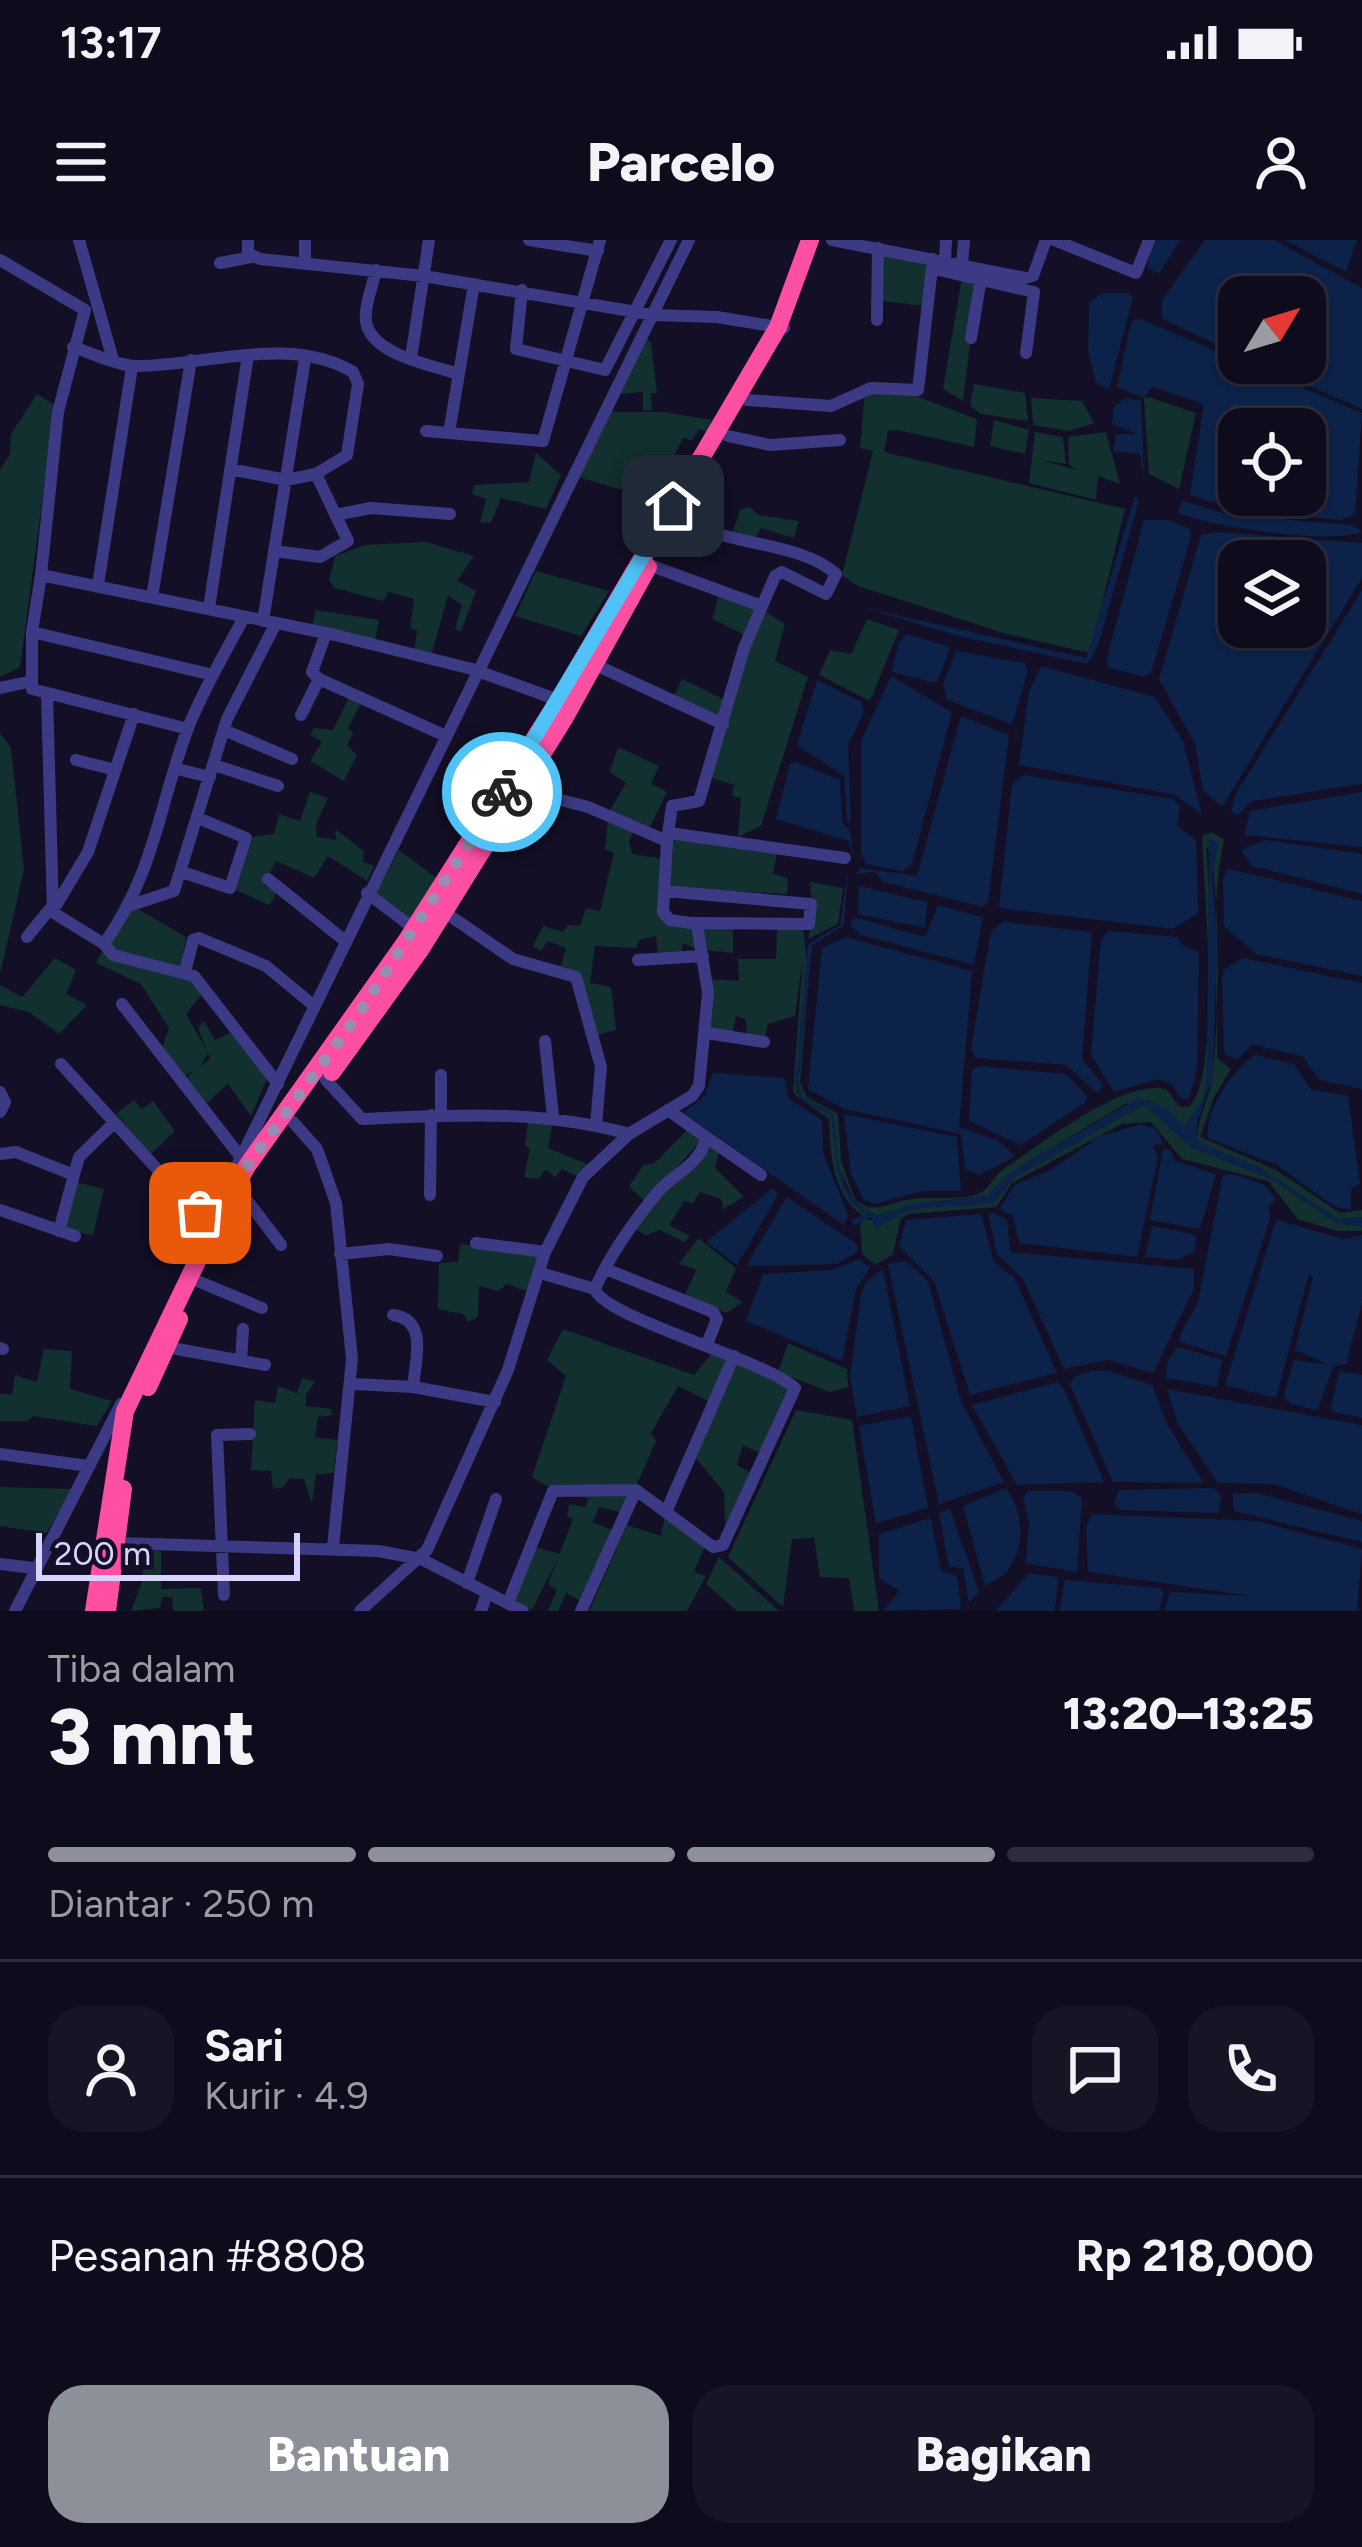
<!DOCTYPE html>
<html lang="id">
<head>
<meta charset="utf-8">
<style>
  body { margin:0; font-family:Figtree,sans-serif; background:#171425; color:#f1f3f6; height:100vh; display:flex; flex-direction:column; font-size:45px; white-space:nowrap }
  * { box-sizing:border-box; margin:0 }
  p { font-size:39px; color:#9b9ba3 }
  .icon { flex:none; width:66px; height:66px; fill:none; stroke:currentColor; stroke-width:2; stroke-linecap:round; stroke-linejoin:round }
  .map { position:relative; height:1371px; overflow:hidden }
  .panel { display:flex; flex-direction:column; background:#0e0b1c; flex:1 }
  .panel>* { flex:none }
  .needle { width:78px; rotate:52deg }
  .fabs { position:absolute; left:1218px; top:36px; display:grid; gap:24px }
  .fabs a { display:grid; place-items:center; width:108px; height:108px; border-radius:24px; background:#0e0b1c; box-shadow:0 3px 9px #0004,0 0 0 3px #2e2b3b; font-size:60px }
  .scale { position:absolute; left:36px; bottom:30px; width:264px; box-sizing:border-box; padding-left:12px; border:6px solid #d9d4ff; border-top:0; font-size:33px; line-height:42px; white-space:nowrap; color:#d9d4ff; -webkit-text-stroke:9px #130f26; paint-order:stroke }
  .pin { position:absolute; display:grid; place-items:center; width:102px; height:102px; color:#fff; margin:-51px; border-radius:24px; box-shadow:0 6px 18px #0006 }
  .courier { position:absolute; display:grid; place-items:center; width:120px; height:120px; margin:-60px; border:9px solid #4fc3f7; border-radius:50%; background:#fff; color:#222; box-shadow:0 3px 15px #0007 }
  .summary em { font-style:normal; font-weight:800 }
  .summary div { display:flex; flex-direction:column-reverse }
  .summary { display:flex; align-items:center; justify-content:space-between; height:204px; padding:0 48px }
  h1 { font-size:78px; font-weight:800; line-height:90px }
  .bar { display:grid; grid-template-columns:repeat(4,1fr); gap:18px 12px; align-content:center; height:144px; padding:0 48px }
  .bar i { height:15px; border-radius:9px; background:#2e2b3b }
  .bar .current { background:#8c9099 }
  .bar p { grid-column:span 4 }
  .line { display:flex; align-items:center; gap:30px; padding:0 48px; border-top:3px solid #2e2b3b }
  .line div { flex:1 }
  .round { display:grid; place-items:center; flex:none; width:126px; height:126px; border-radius:36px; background:#171425 }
  .button { display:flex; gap:24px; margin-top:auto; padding:24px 48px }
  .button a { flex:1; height:138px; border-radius:36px; background:#8c9099; color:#fff; font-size:48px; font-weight:800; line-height:138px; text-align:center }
  .button a+a { background:#171425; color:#f1f3f6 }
  .status { display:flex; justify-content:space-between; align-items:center; height:84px; padding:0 60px; background:#0e0b1c; direction:ltr }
  .status svg { height:33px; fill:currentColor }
  header { display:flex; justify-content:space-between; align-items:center; height:156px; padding:0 48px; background:#0e0b1c; font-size:54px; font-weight:800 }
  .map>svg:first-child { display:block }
</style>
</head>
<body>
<div class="status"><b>13:17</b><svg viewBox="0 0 49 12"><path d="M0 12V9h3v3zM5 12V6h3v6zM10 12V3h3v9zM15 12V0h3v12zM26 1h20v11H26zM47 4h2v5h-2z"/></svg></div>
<header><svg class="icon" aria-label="menu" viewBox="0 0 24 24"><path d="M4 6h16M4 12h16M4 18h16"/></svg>Parcelo<svg class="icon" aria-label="person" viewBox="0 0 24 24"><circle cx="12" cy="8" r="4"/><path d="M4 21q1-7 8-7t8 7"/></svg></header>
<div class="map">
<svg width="1362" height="1371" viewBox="0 0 1362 1371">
  <rect width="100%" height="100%" fill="#130f26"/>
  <path fill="#12302f" d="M883,12L934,23L925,66L883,61Z
    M962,37L978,40L963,161L943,149Z
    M645,97L651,103L657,153H651L652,170L643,171V152L617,154Z
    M974,144L1025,153L1028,181L981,174L970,166Z
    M865,150H900L977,179L974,207L897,190L888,191L884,212L1125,269L1090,413L1007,394L858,346L842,335L873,211L860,208Z
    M37,154L55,165L20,427L0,437V230L10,214L11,194Z
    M1149,157L1196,173L1179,249L1149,234L1144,158Z
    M1031,158L1082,161L1094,183L1069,191L1033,185Z
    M611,172H664L712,180L707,192L699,189L692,200L683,198L675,214L685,226L682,231L646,236L639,255L578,237Z
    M994,180L1029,190L1025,214L990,206Z
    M1035,192L1063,197L1066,224L1042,220L1079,231L1069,225L1068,197L1106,192L1120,244L1098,236L1096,260L1029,243Z
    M536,213L561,235L546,269L501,258L491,283L480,282L486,259L472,254L474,245L529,242Z
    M750,267L758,275L799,281L794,298L761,288L754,300L731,298L740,269Z
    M426,302L474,316L457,341L476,351L461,392L455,389L462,365L448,355L432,413L414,412L417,391L410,388L414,359L389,352L383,361L335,348L329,341L335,316L365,305Z
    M536,331L609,351L581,396L515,376Z
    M719,353L756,367L746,396L713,379Z
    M760,368L785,384L775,421L808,437L761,586L738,597L741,558L732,556L734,545L709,537Z
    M316,370L379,380L375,401L312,386Z
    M867,379L899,390L870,461L819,435L830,410L851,414Z
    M682,439L727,461L719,479L673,458Z
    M350,456L362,461L348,488L353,493L347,505L357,515L344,541L310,521L322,502L310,495L314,488L333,490Z
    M0,493L11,508L24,630L0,734Z
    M618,507L659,526L651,544L667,552L650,587L609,572L626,543L610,532Z
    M310,552L328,558L316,584L317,597L336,600L335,589L364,611L363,622L374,626L367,641L328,616L314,638L276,621L264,645L278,651L269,665L236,650L253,597L274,594L279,574L300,581Z
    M608,580L634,589L629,601L632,614L664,619V680L694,686L700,711L683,703L681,714L658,716L656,696L639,700L636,708L595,706L590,743L611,747L616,790L590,797L577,732L561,726L566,708L548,701L541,711L533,706L543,686L563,692L568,685L580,686L586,668L600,671L614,613L605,609Z
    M1212,592L1224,600C1209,669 1218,747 1217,818L1231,829L1214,857L1200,897L1276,930L1340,973L1362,970V977L1338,979L1258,927L1197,902C1197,879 1208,862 1212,839C1218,800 1223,632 1206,605L1211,684L1207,836L1203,861L1184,888L1148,860L1125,864L1075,894L1013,931L987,956L914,964L877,976L856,965L841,932L846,952L861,972L871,974L863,976C832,955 830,913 829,879L793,853L803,715L795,776L768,784L765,797L747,796L746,779L736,776L732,794L710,790L709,739L739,741L738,719H776L777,687L803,688L807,726L797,853L831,875L836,910L833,874L803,857L798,844L811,715L800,843L807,857L838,874L841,921L855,959C872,975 887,964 906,960C929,955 959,962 980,953C989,948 996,934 1006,927C1045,902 1122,839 1166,849L1179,866L1189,867C1222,834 1204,648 1202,596Z
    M672,598L777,613L773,633L788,639L787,654L667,648Z
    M399,610L438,639L410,682L375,656Z
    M810,642L843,648L838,684L808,699L813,681Z
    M131,665L186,697L181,727L115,711L109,704Z
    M702,686L733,687V713L704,710Z
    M102,712C133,733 180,723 204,752L186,774L208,813L200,826L210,819L198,788L204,781L215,800L231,793L267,839L251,876L228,844L207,863L185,839L196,829L183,837L162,808L169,788L141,744L96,723Z
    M55,718L76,730L66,754L87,765L59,794L29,772L0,765V745L22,757Z
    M134,860L142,869L153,861L175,891L150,915L116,874Z
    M1144,864L1191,907L1271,939L1335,982L1362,987V991H1337L1298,979L1268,941L1182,919L1151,882L1122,884L1012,943L996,967L909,974L901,978L893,1014L875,1025L862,1014L860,984L865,979L882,982L908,969L994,962L1014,938Z
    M528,881H553L548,908L589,925L578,937L562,929L555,937L546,929L538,939L524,937L530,909L525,905Z
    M688,889L703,898L646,962L629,947L643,925L655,923Z
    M709,905L719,911L715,928L744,957L723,969L721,959L700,952L693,963L684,961L669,985L690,996L684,1002L660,990L646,995L635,989L660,954Z
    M76,942L104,949L93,995L63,990Z
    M698,998L736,1028L726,1052L743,1062L726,1073L685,1055L696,1030L679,1024Z
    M460,1004L539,1015L530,1052L506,1044L499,1051L479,1046L478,1077L468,1082L463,1074L438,1069L439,1023L458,1022Z
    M563,1089L694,1135L713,1112L730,1119L710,1162L678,1146L651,1193L656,1201L637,1244L547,1246L532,1237L566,1136L547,1120Z
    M788,1103L847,1129L848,1147L830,1152L778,1132Z
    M44,1109L72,1111L70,1149L112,1161L97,1186L34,1176L26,1181H0V1154H12L15,1135L37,1142Z
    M736,1121L791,1149L763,1215L743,1205L737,1225L753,1234L743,1261L725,1285L724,1252L696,1218Z
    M302,1138L315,1142L306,1154V1166L331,1169L332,1175L318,1177L315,1197L337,1200L334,1233L316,1234L312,1264L304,1239L290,1238L283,1247L273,1249L271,1231L251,1230L255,1160L275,1163L278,1146L297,1153Z
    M796,1170L852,1180L879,1371H854L849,1338L820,1337L814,1298L792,1299L783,1367L728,1317Z
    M0,1247L72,1249L47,1293L0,1286Z
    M633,1253L624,1273L599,1267L593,1282L614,1291L583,1362L566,1353L558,1371H548L557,1350L548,1344L573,1279L567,1277L569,1264L586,1267L588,1258L574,1255Z
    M665,1276L705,1306L694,1332L706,1336L687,1371H589L627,1285L661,1296Z
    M535,1307L560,1314L532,1370L514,1359Z
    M144,1310L161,1311V1349L201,1348L204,1371H173L172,1357H162L160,1368L131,1371L142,1342Z
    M719,1317L779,1371H737L706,1344Z"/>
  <path fill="#0c2248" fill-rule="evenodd" d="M1153,0H1180L1159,34L1147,27Z
    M1205,0H1274L1362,48V169L1257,123H1305V57H1239V115L1162,79V60Z
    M1285,0H1357L1346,32Z
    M1102,53H1129L1133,58L1109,149L1096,143L1088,111L1089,63Z
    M1138,78L1362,173L1355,274L1342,280L1236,270L1190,255L1204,164L1152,147L1144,158L1117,147L1131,82ZM1305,189V255H1239V189Z
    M1126,158L1141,161L1144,239L1140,214L1114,211L1116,194H1138L1112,184L1114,166Z
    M1135,256L1139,261L1098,405L1087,424L958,396L865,368L1086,418Z
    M1182,261L1230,275L1353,285L1362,292C1328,305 1214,287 1178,273Z
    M1144,280H1169L1190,289L1191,297L1151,433L1144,437L1108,427L1107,418Z
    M1219,292L1362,303V338L1222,567L1203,550L1195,504L1159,439L1201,295ZM1239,321H1305V387H1239Z
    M1362,350V544L1252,561L1238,575L1231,572L1235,555Z
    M907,394L950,407L937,443L892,432L898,404Z
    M956,411L1025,423L1027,434L1012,484L947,460L943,444Z
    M1041,426L1155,457L1183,501L1202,575L1175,555L1019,525L1029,452Z
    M891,436L952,472L912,624L902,631L866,624L861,613V501Z
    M817,440L861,462L864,471L848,506L851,582L847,583L844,536L797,505Z
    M961,476L1009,495L988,662L982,667L884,642L874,632L856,634L860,628L917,636Z
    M796,522L840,540L842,581L850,592L854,623L849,601L776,579L790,524Z
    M1025,535L1173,559L1180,566L1177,586L1196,600L1198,673L1173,689L999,668L1012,544Z
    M1362,552V607L1244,595L1250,571Z
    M1209,599L1219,602L1212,635L1217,701L1213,836L1197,882V902L1258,927L1338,979L1362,977V987L1335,982L1271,939L1191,907L1144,864L1014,938L994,962C946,972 914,956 876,990L871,977L853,986L851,980L868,974C832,962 837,907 831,876L801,859L795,844L808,704L840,685L848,628L844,685L812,706L798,844L803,857L833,874C842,919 830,952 877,976L914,964L987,956L1013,931L1138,858L1168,869L1184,887L1203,861L1207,836Z
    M1265,600L1362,614V654L1252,626L1241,610Z
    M1229,629L1362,661V736L1256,714L1224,686L1223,637Z
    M859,646L927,662L925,688L858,674Z
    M938,665L983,677L974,725L861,695L850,685L853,678L861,679L925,697Z
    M1004,682L1092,692L1082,819L1103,845L1098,854L1066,825L976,818L971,809L991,691Z
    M1108,691L1178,697L1183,706L1199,712L1197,830L1189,858H1180L1172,844L1158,839L1114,852L1091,815L1101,700Z
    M845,697L972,731L959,887L997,900L1015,916L980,935L965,929L961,894L844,869L808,849L822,708Z
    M1243,718L1362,743V849L1320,840L1303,817L1252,804L1237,820L1224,814L1222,738L1224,730Z
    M1255,815L1294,824L1311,849L1348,856L1360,944L1351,949V970L1335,967L1277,925L1208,898C1205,870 1232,830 1255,815Z
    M979,826L1066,834L1087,856L1086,862L1021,905L969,881L972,830Z
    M713,833L784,838L789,859L822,880L823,913L848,975L844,985L683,873L705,855Z
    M844,874L957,897L961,951H922L875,964L864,960L851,934Z
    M1142,884L1157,890L1163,903L1153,906L1158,917L1137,1017L1019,1003L1013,976L1000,969L1014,945L1051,930L1100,896Z
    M1163,909L1171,910L1174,921L1216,934L1200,989L1150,980Z
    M1233,934L1265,945L1276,959L1269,966L1270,979L1226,1116L1180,1102L1179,1097L1198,1062L1223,935Z
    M773,948L778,955L737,1025L706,1002Z
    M787,957L858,1005L857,1012L837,1024L746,1026Z
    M993,973L1007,980L1010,1012L1194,1029V1049L1153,1133L1108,1120L1064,1129L1023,1039L997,1014L988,974Z
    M981,974L994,1022L1014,1037L1057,1133L970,1155L934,1041L899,1006L906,980Z
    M1276,980L1344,999L1362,995V1063L1346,1124L1334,1126L1317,1170L1291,1164L1283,1157L1294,1120L1329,1125L1295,1110L1313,1037L1309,1033L1276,1158L1225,1145Z
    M1152,986L1196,995L1195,1011L1178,1020L1145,1017Z
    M860,1019L870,1028L856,1049L842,1121L746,1081L763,1034L831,1030Z
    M906,1021L928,1041L961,1161L1004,1242L939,1264L888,1024Z
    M883,1029L910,1166L857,1177L850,1136L861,1054L865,1043Z
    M1178,1107L1222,1120L1217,1147L1166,1138L1167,1122Z
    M1092,1131H1109L1152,1145L1168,1186L1204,1243L1113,1242L1070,1145L1074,1137Z
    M1339,1131L1362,1135V1178L1330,1171Z
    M1058,1142L1063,1147L1104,1242L1017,1245L972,1165Z
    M1167,1149L1362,1185V1274L1274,1244L1218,1243L1178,1184Z
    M911,1176L928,1268L876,1283L859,1186Z
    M1006,1248C1029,1278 1026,1332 985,1345L963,1266Z
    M1214,1248L1221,1256L1219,1273L1120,1270L1114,1263L1119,1250Z
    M1028,1251H1071L1082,1258L1077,1332L1026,1323L1029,1281L1023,1258Z
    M1256,1253L1362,1281V1302L1234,1271L1233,1254Z
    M950,1269L979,1352L969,1363L963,1328L949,1327L939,1273Z
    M1092,1274L1258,1281L1362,1309L1357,1371H1164L1170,1352L1251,1356L1088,1332L1086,1286Z
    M931,1278L941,1331L957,1336L961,1369L884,1371L899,1351L879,1338V1294Z
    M1029,1333L1058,1337L1055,1371H996Z
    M1065,1340L1159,1348L1164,1353L1159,1371H1059Z"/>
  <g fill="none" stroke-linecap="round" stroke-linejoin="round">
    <path stroke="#3d3a85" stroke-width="12" d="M79,0L113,120
      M248,0V13L260,19L424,36L654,75L717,77L784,88
      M529,0L598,11
      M832,0L1025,38
      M1054,0L1136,33L1149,0
      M0,20L85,70L58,172L41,335L335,395L472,429L561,461
      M305,20V0
      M945,21L946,0
      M220,23L251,17
      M962,24L964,0
      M935,29L1034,52L1026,113
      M376,30C373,45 362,71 367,86C377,116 432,125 458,134
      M1025,38L1033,36L1046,0
      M522,50L516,109L605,130L671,0
      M877,80L878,8
      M971,98L981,38
      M73,107C92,113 117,126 137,126C205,126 290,94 353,132L358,144L347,215L316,234L348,301L320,317L274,311
      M411,118L429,0
      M747,160L831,166L871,148L918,150L933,19
      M426,191L543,201L600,0
      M449,193L474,44
      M728,196L770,205L840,200
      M230,229L286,240L316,234
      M335,275L371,268L450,274
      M649,325L759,365
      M41,335L32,392V449L188,489
      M98,345L132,127
      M152,357L191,120
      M209,368L248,115
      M263,381L305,119
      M32,392L213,435
      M596,425L723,484
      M319,439L446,496
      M0,448L28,442
      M47,454L53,672
      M301,475L319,439L312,432L326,393
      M224,490L292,519
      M76,520L115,530
      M214,525L278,546
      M177,529L210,537
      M669,593L845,618
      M667,601L672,566L699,561L744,408L775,336L782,332L826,354L836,334C798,300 724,307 679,277
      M182,632L230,648L246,598L198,578
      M268,639L344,700
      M664,651L811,664L809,684L695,683
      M367,653L416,690
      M57,664L88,612L134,474
      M131,665L174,651L227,479L276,383
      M443,671L513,719L576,737L601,827L596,885
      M27,697L49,670L104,704L113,715L194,736L278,844
      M104,704C156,630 158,567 188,488C203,450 224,415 243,379
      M638,720L703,716
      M185,732L193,700L199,698L266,726L313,765
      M122,764L243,920
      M707,793L764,802
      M545,801L553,877
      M61,824L188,963L215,984
      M326,840L362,879C453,875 540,869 629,894
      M0,852L5,862L0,872
      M441,876V835
      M293,882L317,909L336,963L352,1119L333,1307
      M706,897L761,935
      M0,914L16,912L74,935L79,917L114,883
      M229,942L689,0
      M243,955L281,1005
      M430,955L431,875
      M0,970L75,996
      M59,991L74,935
      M476,1003L545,1012
      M340,1014L389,1009L437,1016
      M608,1030L713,1072L717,1079L707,1104
      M540,1033L595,1049C602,1077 761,1118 795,1148L723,1305L713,1307L636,1250L581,1371
      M188,1037L262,1068
      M595,1049C608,1018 635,980 657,953C674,932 700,927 706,897L668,870
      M393,1075C429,1080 415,1121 413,1147
      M166,1107L265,1125
      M0,1108L3,1109
      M241,1120L243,1089
      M353,1144L413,1147L495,1162
      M0,1214L88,1226
      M666,1272L734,1116
      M117,1303L378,1311L421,1319L523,1371
      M0,1324L33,1328
      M467,1343L496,1259
      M224,1355L217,1195L250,1194
      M508,1363L553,1251L636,1250
      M15,1371L121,1164
      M360,1371L427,1310L508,1130L545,1012L583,937L629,894L692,856L699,846L708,753L697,684L670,680L663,672L667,601L588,567L518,549
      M481,1371L487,1353"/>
    <path stroke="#ff4fa3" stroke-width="18" d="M332,832L420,710L565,477L648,327
      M148,1147L179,1079
      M94,1371L125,1171L215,984L247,926L405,703L559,460L778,87L810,0
      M107,1371L123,1249"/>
  </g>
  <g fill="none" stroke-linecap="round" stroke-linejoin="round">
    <path stroke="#948fb3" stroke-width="12" stroke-dasharray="0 21.6" d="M200,973L215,984L247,926L360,772L502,552"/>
    <path stroke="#4fc3f7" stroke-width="15" d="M502,552L673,266"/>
  </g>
</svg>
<div class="fabs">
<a><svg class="needle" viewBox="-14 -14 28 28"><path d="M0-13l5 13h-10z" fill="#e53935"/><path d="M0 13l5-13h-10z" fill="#9b9ba3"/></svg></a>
<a><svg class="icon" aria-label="locate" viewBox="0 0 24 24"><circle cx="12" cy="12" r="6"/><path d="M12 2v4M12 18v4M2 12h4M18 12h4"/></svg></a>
<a><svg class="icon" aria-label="layers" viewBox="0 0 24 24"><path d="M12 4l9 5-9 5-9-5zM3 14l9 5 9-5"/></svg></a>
</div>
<div class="scale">200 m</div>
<div class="pin" style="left:200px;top:973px;background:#ea580c"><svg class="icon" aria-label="bag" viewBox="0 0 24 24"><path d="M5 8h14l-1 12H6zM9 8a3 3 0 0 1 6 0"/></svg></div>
<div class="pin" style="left:673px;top:266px;background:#1f2937"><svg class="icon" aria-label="home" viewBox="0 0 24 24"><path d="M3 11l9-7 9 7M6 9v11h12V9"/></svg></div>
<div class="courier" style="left:502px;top:552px"><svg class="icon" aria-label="bike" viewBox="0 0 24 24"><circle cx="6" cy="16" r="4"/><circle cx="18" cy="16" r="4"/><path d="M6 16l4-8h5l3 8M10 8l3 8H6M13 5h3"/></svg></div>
</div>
<section class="panel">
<div class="summary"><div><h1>3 mnt</h1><p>Tiba dalam</p></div><em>13:20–13:25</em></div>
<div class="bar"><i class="current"></i><i class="current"></i><i class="current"></i><i></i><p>Diantar · 250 m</p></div>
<div class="line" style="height:216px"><a class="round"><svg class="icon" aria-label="person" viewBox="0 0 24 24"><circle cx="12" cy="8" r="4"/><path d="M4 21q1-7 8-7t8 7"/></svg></a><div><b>Sari</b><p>Kurir · 4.9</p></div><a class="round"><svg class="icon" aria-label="chat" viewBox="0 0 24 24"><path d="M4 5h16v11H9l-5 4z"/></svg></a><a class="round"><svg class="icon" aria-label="phone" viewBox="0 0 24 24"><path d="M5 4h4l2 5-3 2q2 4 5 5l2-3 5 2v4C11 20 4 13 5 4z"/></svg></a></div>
<div class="line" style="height:156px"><div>Pesanan #8808</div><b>Rp 218,000</b></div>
<div class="button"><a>Bantuan</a><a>Bagikan</a></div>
</section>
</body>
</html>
